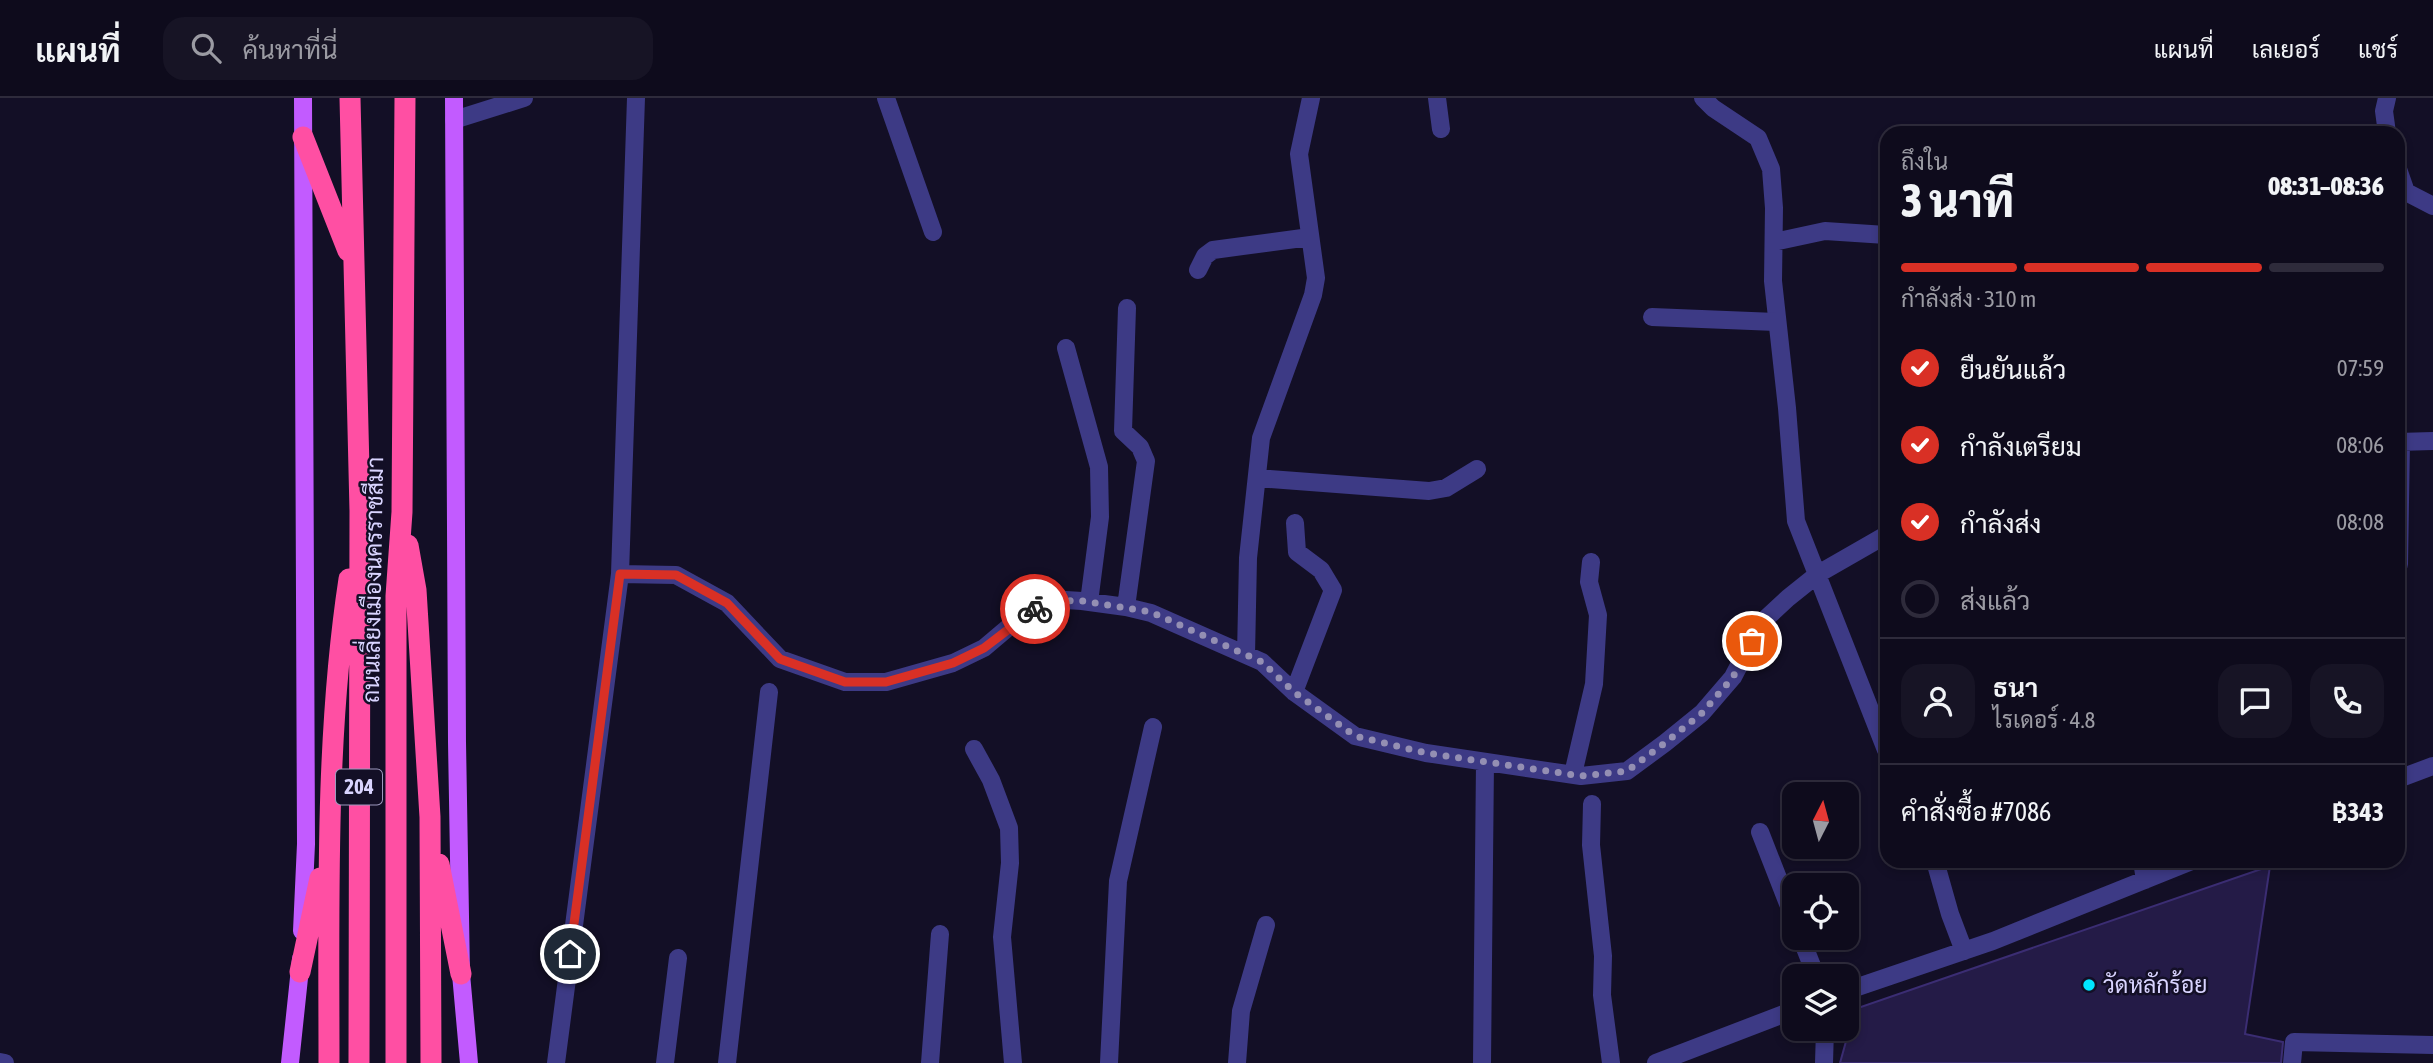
<!DOCTYPE html>
<html lang="th">
<head>
<meta charset="utf-8">
<style>
  body { margin:0; font-family:"Asap Condensed",Sarabun,sans-serif; background:#171425; color:#f1f3f6; height:100vh; display:flex; flex-direction:column; font-size:26px; white-space:nowrap }
  * { box-sizing:border-box; margin:0 }
  p { font-size:23px; color:#9b9ba3 }
  .icon { flex:none; width:38px; height:38px; fill:none; stroke:currentColor; stroke-width:2; stroke-linecap:round; stroke-linejoin:round }
  .map { position:relative; flex:1; overflow:hidden }
  .panel { position:absolute; left:1880px; top:28px; width:525px; height:742px; display:flex; flex-direction:column; background:#0e0b1c; border-radius:21px; box-shadow:0 4px 10px #0003,0 0 0 2px #2e2b3b }
  .panel>* { flex:none }
  .needle { width:46px; rotate:6deg }
  .buttons { position:absolute; left:1782px; top:684px; display:grid; gap:14px }
  .buttons a { display:grid; place-items:center; width:77px; height:77px; border-radius:14px; background:#0e0b1c; box-shadow:0 4px 10px #0003,0 0 0 2px #2e2b3b; font-size:35px }
  .pin { position:absolute; display:grid; place-items:center; width:60px; height:60px; color:#fff; margin:-30px; border:4px solid #fff; border-radius:50%; box-shadow:0 2px 7px #0007 }
  .courier { position:absolute; display:grid; place-items:center; width:70px; height:70px; margin:-35px; border:5px solid #d93025; border-radius:50%; background:#fff; color:#222; box-shadow:0 2px 9px #0007 }
  .overview em { font-style:normal; font-weight:800 }
  .overview div { display:flex; flex-direction:column-reverse }
  .overview { display:flex; align-items:center; justify-content:space-between; height:119px; padding:0 21px }
  h1 { font-size:46px; font-weight:800; line-height:52px }
  .bar { display:grid; grid-template-columns:repeat(4,1fr); gap:10px 7px; align-content:center; height:84px; padding:0 21px }
  .bar i { height:9px; border-radius:5px; background:#2e2b3b }
  .bar .current { background:#d93025 }
  .bar p { grid-column:span 4 }
  .line { display:flex; align-items:center; gap:18px; padding:0 21px; border-top:2px solid #2e2b3b }
  .line div { flex:1 }
  .round { display:grid; place-items:center; flex:none; width:74px; height:74px; border-radius:21px; background:#171425 }
  ol { padding:0 21px; list-style:none }
  li { display:flex; align-items:center; gap:21px; height:77px }
  li p { margin-inline-start:auto }
  li .icon { padding:7px; border-radius:50%; background:#d93025; color:#fff; stroke-width:4 }
  li:last-child { color:#9b9ba3 }
  li i { width:38px; height:38px; border:4px solid #2e2b3b; border-radius:50% }
  header { display:flex; align-items:center; gap:42px; box-sizing:border-box; height:98px; padding:0 35px; background:#0e0b1c; border-bottom:2px solid #2e2b3b }
  header strong { font-size:33px }
  nav { display:flex; gap:38px; margin-inline-start:auto; font-size:24px }
  .search { width:490px; height:63px; background:#171425; display:flex; align-items:center; gap:18px; box-sizing:border-box; padding:0 24px; border-radius:21px; color:#9b9ba3; font-size:26px }
  .map>svg:first-child { display:block }
</style>
</head>
<body>
<header>
<strong>แผนที่</strong>
<div class="search"><svg class="icon" aria-label="search" viewBox="0 0 24 24"><circle cx="10" cy="10" r="6"/><path d="M15 15l6 6"/></svg>ค้นหาที่นี่</div>
<nav><a>แผนที่</a><a>เลเยอร์</a><a>แชร์</a></nav>
</header>
<div class="map">
<svg width="2433" height="965" viewBox="0 0 2433 965">
  <rect width="100%" height="100%" fill="#130f26"/>
  <path fill="#241b47" stroke="#3b2d73" stroke-width="2" d="M2270,768L2245,936L2283,944L2281,965H1840L1855,911Z"/>
  <g fill="none" stroke-linecap="round" stroke-linejoin="round">
    <path stroke="#3d3a85" stroke-width="18" d="M886,0L933,134
      M1437,0L1441,31
      M1703,0L1713,10L1758,40L1771,71L1774,110L1773,183L1787,310L1796,423L1886,652
      M2387,0L2384,13L2387,35
      M454,22L524,0
      M2398,71L2406,94L2433,108
      M1774,144L1825,133L1886,137
      M1198,172L1205,158L1213,152L1310,139
      M1652,219L1776,224
      M1066,250L1099,369L1100,419L1089,504
      M2398,344L2433,343
      M1257,380L1429,393L1446,390L1477,371
      M2399,466L2401,344
      M620,476L676,477L727,505L780,561L845,584H886L953,565L984,550L1010,528L1049,501L1082,503L1126,509L1151,515L1262,564L1294,594L1355,638L1426,655L1581,678L1627,673L1665,645L1702,615L1733,579L1761,525L1788,500L1818,476L1886,437
      M1126,509L1146,363L1140,349L1123,333L1127,210
      M1246,557L1248,460L1261,340L1313,197L1316,180L1299,56L1311,0
      M1294,594L1333,492L1321,472L1297,454L1295,425
      M974,651L991,682L1009,730L1010,765L1002,839L1013,965
      M1573,676L1594,586L1598,517L1589,484L1591,464
      M2398,681L2433,668
      M1592,706L1591,747L1603,858L1602,897L1611,965
      M1760,734L1794,821
      M1935,763L1950,816L1964,853
      M2142,763L2145,782
      M1801,840L1816,878
      M1846,893L1993,843L2192,763
      M0,964L5,965
      M556,965L620,476L636,0
      M665,965L678,860
      M727,965L769,594
      M930,965L940,836
      M1109,965L1118,783L1153,629
      M1237,965L1241,913L1266,827
      M1482,965L1485,664
      M1656,965L1794,912
      M1824,965L1825,931
      M2292,965L2294,944L2433,947"/>
    <path stroke="#c25bff" stroke-width="18" d="M454,0L457,644L461,876L469,965
      M302,833L306,746L303,0
      M290,965L301,861"/>
    <path stroke="#ff4fa3" stroke-width="21" d="M350,0L360,413L359,965
      M303,39L348,153
      M408,447L416,492L430,719L431,965
      M439,766L461,876
      M300,874L320,780
      M329,965C329,805 325,639 349,481
      M396,965V498L402,414L405,0"/>
  </g>
  <g fill="none" stroke-linecap="round" stroke-linejoin="round">
    <path stroke="#948fb3" stroke-width="7" stroke-dasharray="0 12.6" d="M1035,511L1049,502L1082,503L1151,514L1262,564L1294,594L1355,638L1426,655L1581,678L1627,673L1665,645L1702,615L1733,579L1752,543"/>
    <path stroke="#d93025" stroke-width="9" d="M570,856L620,476L676,477L727,505L780,561L845,584H886L953,565L984,550L1035,511"/>
  </g>
  <circle fill="#00e5ff" stroke="#130f26" stroke-width="2.5" cx="2089" cy="887" r="7"/>
  <g text-anchor="middle" stroke-width="5" stroke-linejoin="round" paint-order="stroke">
    <rect fill="#130f26" stroke="#9e99be" stroke-width="2" x="336" y="671.5" width="46" height="35" rx="5"/>
    <g font-size="21" font-weight="bold" fill="#d9d4ff">
      <text x="359" y="696">204</text>
    </g>
    <g font-size="23" fill="#d9d4ff" stroke="#130f26">
      <text transform="translate(373 482) rotate(-89)" y="8">ถนนเลี่ยงเมืองนครราชสีมา</text>
    </g>
    <g font-size="23" fill="#d9d4ff" stroke="#130f26" text-anchor="start">
      <text x="2103" y="895">วัดหลักร้อย</text>
    </g>
  </g>
</svg>
<div class="buttons">
<a><svg class="needle" viewBox="-14 -14 28 28"><path d="M0-13l5 13h-10z" fill="#e53935"/><path d="M0 13l5-13h-10z" fill="#9b9ba3"/></svg></a>
<a><svg class="icon" aria-label="locate" viewBox="0 0 24 24"><circle cx="12" cy="12" r="6"/><path d="M12 2v4M12 18v4M2 12h4M18 12h4"/></svg></a>
<a><svg class="icon" aria-label="layers" viewBox="0 0 24 24"><path d="M12 4l9 5-9 5-9-5zM3 14l9 5 9-5"/></svg></a>
</div>
<div class="pin" style="left:1752px;top:543px;background:#ea580c"><svg class="icon" aria-label="bag" viewBox="0 0 24 24"><path d="M5 8h14l-1 12H6zM9 8a3 3 0 0 1 6 0"/></svg></div>
<div class="pin" style="left:570px;top:856px;background:#1f2937"><svg class="icon" aria-label="home" viewBox="0 0 24 24"><path d="M3 11l9-7 9 7M6 9v11h12V9"/></svg></div>
<div class="courier" style="left:1035px;top:511px"><svg class="icon" aria-label="bike" viewBox="0 0 24 24"><circle cx="6" cy="16" r="4"/><circle cx="18" cy="16" r="4"/><path d="M6 16l4-8h5l3 8M10 8l3 8H6M13 5h3"/></svg></div>
<section class="panel">
<div class="overview"><div><h1>3 นาที</h1><p>ถึงใน</p></div><em>08:31–08:36</em></div>
<div class="bar"><i class="current"></i><i class="current"></i><i class="current"></i><i></i><p>กำลังส่ง · 310 m</p></div>
<ol>
<li><svg class="icon" aria-label="check" viewBox="0 0 24 24"><path d="M5 12l5 5 9-10"/></svg>ยืนยันแล้ว<p>07:59</p></li>
<li><svg class="icon" aria-label="check" viewBox="0 0 24 24"><path d="M5 12l5 5 9-10"/></svg>กำลังเตรียม<p>08:06</p></li>
<li><svg class="icon" aria-label="check" viewBox="0 0 24 24"><path d="M5 12l5 5 9-10"/></svg>กำลังส่ง<p>08:08</p></li>
<li><i></i>ส่งแล้ว</li>
</ol>
<div class="line" style="height:126px"><a class="round"><svg class="icon" aria-label="person" viewBox="0 0 24 24"><circle cx="12" cy="8" r="4"/><path d="M4 21q1-7 8-7t8 7"/></svg></a><div><b>ธนา</b><p>ไรเดอร์ · 4.8</p></div><a class="round"><svg class="icon" aria-label="chat" viewBox="0 0 24 24"><path d="M4 5h16v11H9l-5 4z"/></svg></a><a class="round"><svg class="icon" aria-label="phone" viewBox="0 0 24 24"><path d="M5 4h4l2 5-3 2q2 4 5 5l2-3 5 2v4C11 20 4 13 5 4z"/></svg></a></div>
<div class="line" style="height:91px"><div>คำสั่งซื้อ #7086</div><b>฿343</b></div>
</section>
</div>
</body>
</html>
